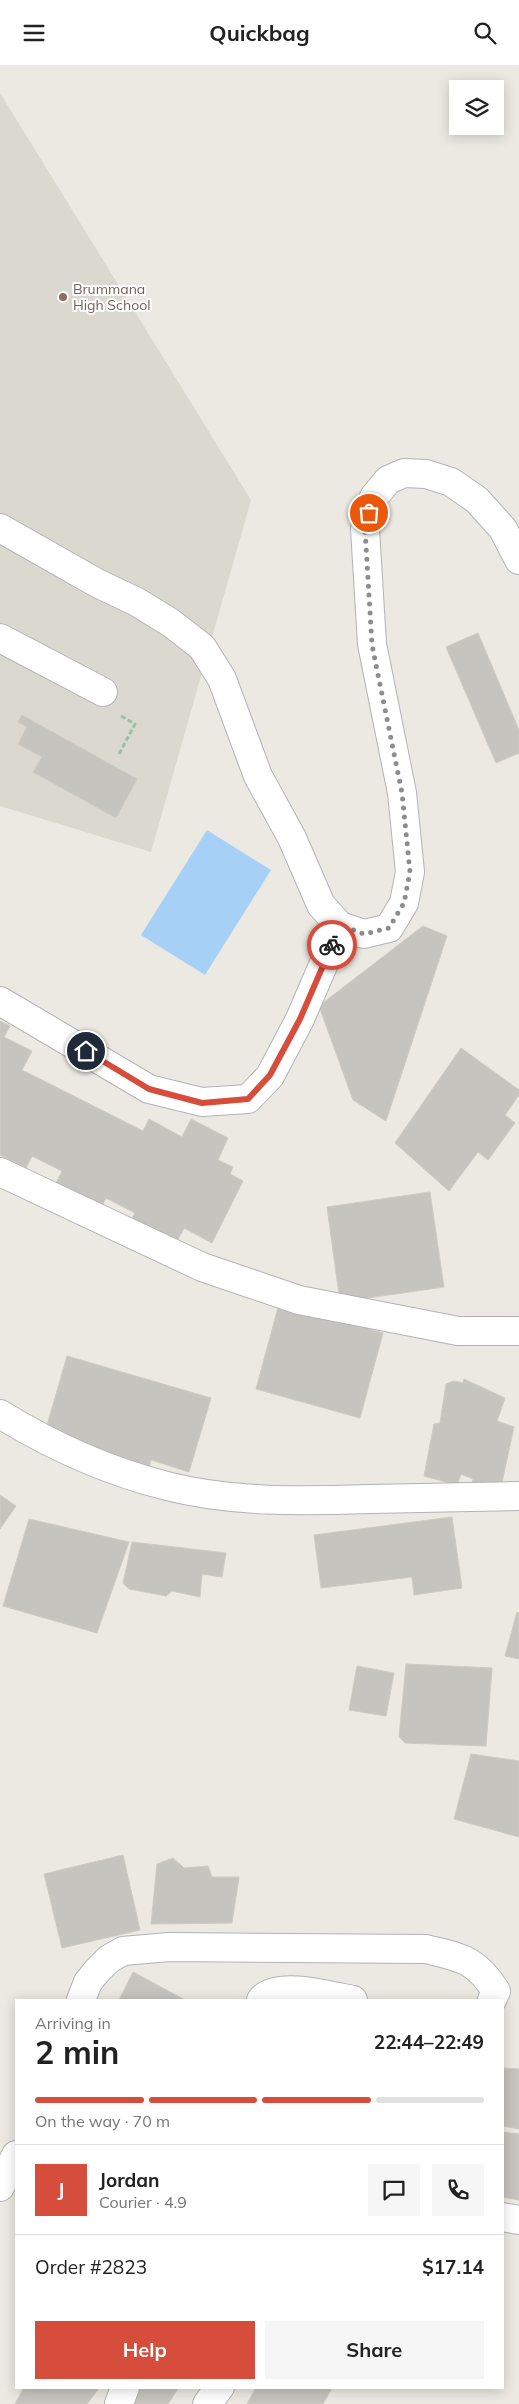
<!DOCTYPE html>
<html lang="en">
<head>
<meta charset="utf-8">
<style>
  body { margin:0; font-family:Mulish,sans-serif; background:#f6f6f6; color:#222; height:100vh; display:flex; flex-direction:column; font-size:19px; white-space:nowrap }
  * { box-sizing:border-box; margin:0 }
  p { font-size:16px; color:#767676 }
  .icon { flex:none; width:28px; height:28px; fill:none; stroke:currentColor; stroke-width:2; stroke-linecap:round; stroke-linejoin:round }
  .map { position:relative; flex:1; overflow:hidden }
  .details { position:absolute; left:15px; top:1934px; width:489px; height:390px; display:flex; flex-direction:column; background:#fff; border-radius:0px; box-shadow:0 2px 12px #0003 }
  .details>* { flex:none }
  .tools { position:absolute; left:449px; top:15px; display:grid; gap:10px }
  .tools a { display:grid; place-items:center; width:55px; height:55px; border-radius:0px; background:#fff; box-shadow:0 2px 12px #0003; font-size:25px }
  .pin { position:absolute; display:grid; place-items:center; width:42px; height:42px; color:#fff; margin:-21px; border:2px solid #fff; border-radius:50%; box-shadow:0 1px 5px #0007 }
  .courier { position:absolute; display:grid; place-items:center; width:50px; height:50px; margin:-25px; border:4px solid #d74d3b; border-radius:50%; background:#fff; color:#222; box-shadow:0 1px 6px #0007 }
  .summary em { font-style:normal; font-weight:700 }
  .summary div { display:flex; flex-direction:column-reverse }
  .summary { display:flex; align-items:center; justify-content:space-between; height:85px; padding:0 20px }
  h1 { font-size:32px; font-weight:700; line-height:38px }
  .bar { display:grid; grid-template-columns:repeat(4,1fr); gap:8px 5px; align-content:center; height:60px; padding:0 20px }
  .bar i { height:6px; border-radius:4px; background:#e0e0e0 }
  .bar .selected { background:#d74d3b }
  .bar p { grid-column:span 4 }
  .line { display:flex; align-items:center; gap:12px; padding:0 20px; border-top:1px solid #e0e0e0 }
  .line div { flex:1 }
  .round { display:grid; place-items:center; flex:none; width:52px; height:52px; border-radius:0px; background:#f6f6f6 }
  .cta { display:flex; gap:10px; margin-top:auto; padding:10px 20px }
  .cta a { flex:1; height:58px; border-radius:0px; background:#d74d3b; color:#fff; font-size:20px; font-weight:700; line-height:58px; text-align:center }
  .cta a+a { background:#f6f6f6; color:#222 }
  header { display:flex; justify-content:space-between; align-items:center; height:65px; padding:0 20px; background:#fff; font-size:22px; font-weight:700 }
  .map>svg:first-child { display:block }
</style>
</head>
<body>
<header><svg class="icon" aria-label="menu" viewBox="0 0 24 24"><path d="M4 6h16M4 12h16M4 18h16"/></svg>Quickbag<svg class="icon" aria-label="search" viewBox="0 0 24 24"><circle cx="10" cy="10" r="6"/><path d="M15 15l6 6"/></svg></header>
<div class="map">
<svg width="519" height="2339" viewBox="0 0 519 2339">
  <rect width="100%" height="100%" fill="#ebe9e1"/>
  <path fill="#dbd8cf" d="M0,28L251,435L151,787L0,741Z"/>
  <path fill="#a6d0f6" d="M207,765L271,805L205,910L141,870Z"/>
  <path fill="#c6c4be" stroke="#cfcbc0" d="M478,568L519,665V688L496,698L446,582Z
    M22,650L137,714L116,753L33,707L42,692L18,679L27,662L18,657Z
    M423,861L447,871L386,1056L353,1035L319,941Z
    M0,956L10,961L4,972L32,986L22,1005L143,1066L149,1054L182,1072L191,1054L228,1073L218,1095L233,1102L230,1109L243,1116L212,1178L184,1163L172,1186L127,1163L135,1148L106,1133L100,1145L54,1122L62,1106L32,1091L26,1103L0,1090Z
    M461,983L519,1025V1030L505,1050L515,1058L488,1095L478,1087L449,1126L395,1078Z
    M430,1127L444,1222L340,1237L327,1142Z
    M279,1239L383,1268L360,1353L256,1324Z
    M67,1291L211,1333L189,1407L151,1395L148,1407L46,1364Z
    M464,1314L505,1333L497,1356L514,1362L499,1431L471,1423L473,1414L461,1409L457,1420L424,1411L434,1359L440,1358L446,1319L454,1316L463,1318Z
    M0,1430L16,1441L0,1464Z
    M452,1452L462,1523L414,1530L412,1512L321,1523L314,1470Z
    M29,1454L129,1477L97,1568L3,1541Z
    M132,1477L226,1488L222,1512L202,1509L200,1532L172,1526L166,1531L129,1524L123,1518Z
    M517,1547L519,1548V1594L505,1591Z
    M406,1599L492,1603L486,1681L405,1678L399,1672Z
    M357,1601L394,1608L386,1651L349,1645Z
    M471,1689L519,1696V1772L454,1754Z
    M123,1790L140,1865L62,1883L44,1809Z
    M173,1793L184,1803L208,1801L212,1812H239L232,1858L151,1859L157,1799Z
    M133,1907L185,1935H119Z
    M502,2003L519,2004V2064L502,2061Z
    M502,2067L519,2069V2135L502,2132Z
    M24,2322H100L87,2339H15Z
    M135,2322H179L168,2339H130Z
    M256,2322H332V2323L323,2339H247Z"/>
  <g fill="none" stroke-linecap="round" stroke-linejoin="round">
    <defs>
      <path id="minor" d="M0,463L97,518L137,537L171,558L202,582L222,614L258,711L292,773L321,840L340,861L364,869L389,863L404,838L410,807L402,728L372,579L365,464L374,432L388,415L404,408L426,409L451,417L477,435L503,464L519,495
        M0,573L103,627
        M0,936L149,1024L202,1037L248,1034L270,1011L300,954L340,861
        M0,1107L202,1202L299,1235L458,1266H519
        M0,1349C52,1381 107,1406 167,1421C233,1438 303,1436 371,1434C420,1433 470,1432 519,1431
        M81,1935L88,1917L97,1906L109,1894L123,1886L169,1882L426,1884C461,1893 475,1893 496,1926L492,1935
        M261,1935C276,1915 332,1931 353,1935
        M0,2122L16,2090
        M502,2152L519,2155
        M119,2339L125,2322
        M207,2339L220,2322"/>
    </defs>
    <use href="#minor" stroke="#b2b3b7" stroke-width="30"/>
    <path stroke="#9ac1a6" stroke-width="3" stroke-dasharray="5 2.5" stroke-linecap="butt" d="M119,689L135,659L121,651"/>
    <use href="#minor" stroke="#fff" stroke-width="28"/>
  </g>
  <g fill="none" stroke-linecap="round" stroke-linejoin="round">
    <path stroke="#8d8d8d" stroke-width="5" stroke-dasharray="0 9" d="M332,880L340,860L364,869L389,863L404,838L410,807L402,728L372,580L365,464L369,448"/>
    <path stroke="#d74d3b" stroke-width="6" d="M86,986L149,1024L202,1038L248,1034L270,1010L300,954L332,880"/>
  </g>
  <circle fill="#8d6e63" stroke="#fff" stroke-width="2" cx="63" cy="232" r="5"/>
  <g text-anchor="middle" stroke-width="4" stroke-linejoin="round" paint-order="stroke">
    <g font-size="14" fill="#785e54" stroke="#fff" text-anchor="start">
      <text x="73" y="229">Brummana<tspan x="73" dy="16">High School</tspan></text>
    </g>
  </g>
</svg>
<div class="tools">
<a><svg class="icon" aria-label="layers" viewBox="0 0 24 24"><path d="M12 4l9 5-9 5-9-5zM3 14l9 5 9-5"/></svg></a>
</div>
<div class="pin" style="left:369px;top:448px;background:#ea580c"><svg class="icon" aria-label="bag" viewBox="0 0 24 24"><path d="M5 8h14l-1 12H6zM9 8a3 3 0 0 1 6 0"/></svg></div>
<div class="pin" style="left:86px;top:986px;background:#1f2937"><svg class="icon" aria-label="home" viewBox="0 0 24 24"><path d="M3 11l9-7 9 7M6 9v11h12V9"/></svg></div>
<div class="courier" style="left:332px;top:880px"><svg class="icon" aria-label="bike" viewBox="0 0 24 24"><circle cx="6" cy="16" r="4"/><circle cx="18" cy="16" r="4"/><path d="M6 16l4-8h5l3 8M10 8l3 8H6M13 5h3"/></svg></div>
<section class="details">
<div class="summary"><div><h1>2 min</h1><p>Arriving in</p></div><em>22:44–22:49</em></div>
<div class="bar"><i class="selected"></i><i class="selected"></i><i class="selected"></i><i></i><p>On the way · 70 m</p></div>
<div class="line" style="height:90px"><b class="round" style="background:#d74d3b;color:#fff">J</b><div><b>Jordan</b><p>Courier · 4.9</p></div><a class="round"><svg class="icon" aria-label="chat" viewBox="0 0 24 24"><path d="M4 5h16v11H9l-5 4z"/></svg></a><a class="round"><svg class="icon" aria-label="phone" viewBox="0 0 24 24"><path d="M5 4h4l2 5-3 2q2 4 5 5l2-3 5 2v4C11 20 4 13 5 4z"/></svg></a></div>
<div class="line" style="height:65px"><div>Order #2823</div><b>$17.14</b></div>
<div class="cta"><a>Help</a><a>Share</a></div>
</section>
</div>
</body>
</html>
